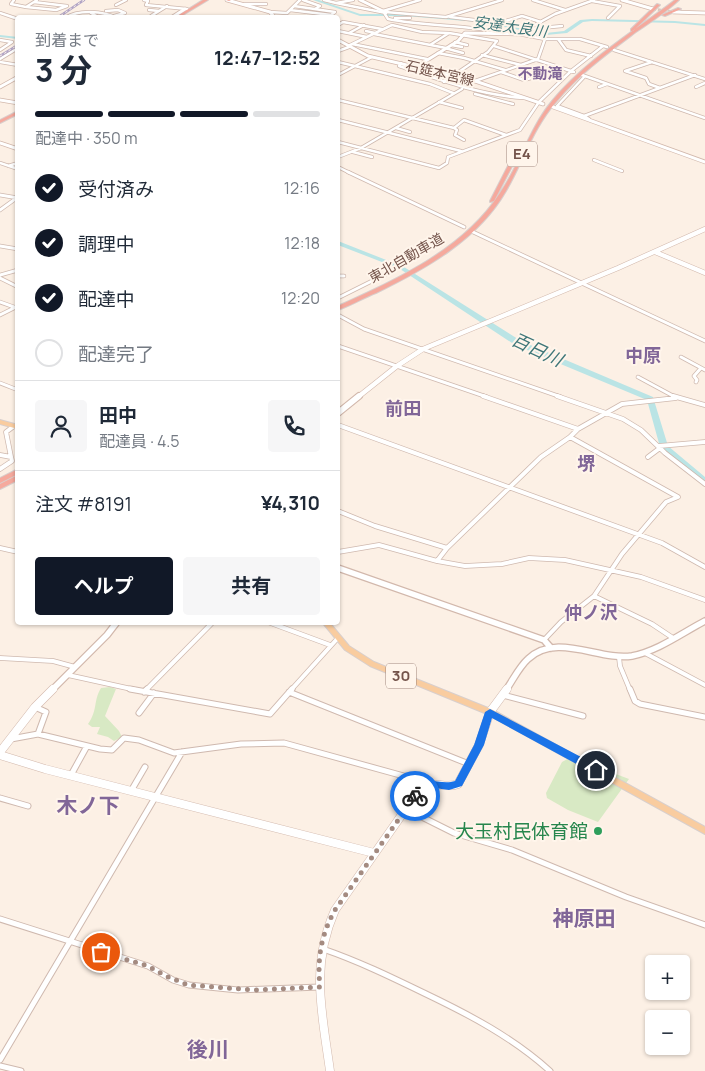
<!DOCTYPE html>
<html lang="ja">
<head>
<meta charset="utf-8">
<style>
  body { margin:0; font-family:Manrope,"Noto Sans JP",sans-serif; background:#f6f6f7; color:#1f2937; height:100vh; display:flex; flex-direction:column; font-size:19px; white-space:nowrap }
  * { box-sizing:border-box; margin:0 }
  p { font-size:16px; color:#747a83 }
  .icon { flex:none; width:28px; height:28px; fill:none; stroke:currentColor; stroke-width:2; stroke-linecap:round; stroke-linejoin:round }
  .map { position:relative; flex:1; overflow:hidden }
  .sheet { position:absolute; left:15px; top:15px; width:325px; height:610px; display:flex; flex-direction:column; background:#fff; border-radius:5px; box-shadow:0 1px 4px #0004 }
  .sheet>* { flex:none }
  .fabs { position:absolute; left:645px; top:955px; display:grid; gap:10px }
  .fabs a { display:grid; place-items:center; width:45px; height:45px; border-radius:5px; background:#fff; box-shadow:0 1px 4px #0004; font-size:25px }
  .pin { position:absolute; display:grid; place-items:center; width:42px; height:42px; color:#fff; margin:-21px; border:2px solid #fff; border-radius:50%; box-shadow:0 1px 5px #0007 }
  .courier { position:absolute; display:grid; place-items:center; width:50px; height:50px; margin:-25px; border:4px solid #1a73e8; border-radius:50%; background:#fff; color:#222; box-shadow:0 1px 6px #0007 }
  .headline em { font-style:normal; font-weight:700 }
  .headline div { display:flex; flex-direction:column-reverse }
  .headline { display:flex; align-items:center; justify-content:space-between; height:85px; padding:0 20px }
  h1 { font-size:32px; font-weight:700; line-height:38px }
  .bar { display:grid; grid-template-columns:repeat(4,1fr); gap:8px 5px; align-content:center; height:60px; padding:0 20px }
  .bar i { height:6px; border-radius:4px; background:#e0e1e3 }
  .bar .on { background:#111827 }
  .bar p { grid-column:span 4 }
  .line { display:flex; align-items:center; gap:12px; padding:0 20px; border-top:1px solid #e0e1e3 }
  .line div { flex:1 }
  .round { display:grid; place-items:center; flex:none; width:52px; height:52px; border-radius:5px; background:#f6f6f7 }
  ol { padding:0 20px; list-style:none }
  li { display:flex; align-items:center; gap:15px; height:55px }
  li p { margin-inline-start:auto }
  li .icon { padding:5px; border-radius:50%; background:#111827; color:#fff; stroke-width:4 }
  li:last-child { color:#747a83 }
  li i { width:28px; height:28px; border:2px solid #e0e1e3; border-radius:50% }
  .cta { display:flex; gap:10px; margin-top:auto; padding:10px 20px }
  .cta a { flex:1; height:58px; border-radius:5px; background:#111827; color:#fff; font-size:20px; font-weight:700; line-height:58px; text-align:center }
  .cta a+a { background:#f6f6f7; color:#1f2937 }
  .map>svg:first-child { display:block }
</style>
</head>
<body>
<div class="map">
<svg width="705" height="1071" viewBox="0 0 705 1071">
  <rect width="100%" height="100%" fill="#fcf0e5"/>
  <path fill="#d8e9c4" d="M110,687L116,689L105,716L119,731L122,737L114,741L108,737L97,734L100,727H92L88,724C98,710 93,701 101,688Z
    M571,757L629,779L598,822L568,810L547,798L546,793L562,762Z"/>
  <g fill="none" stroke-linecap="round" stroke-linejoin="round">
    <path fill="#bae4e5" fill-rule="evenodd" d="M313,0H319L360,14H405L478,20L546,33L564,31L580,20L592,19L675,21L705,24V26L675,23L592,21L583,22L567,33L546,35L478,22L405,16H360Z
      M0,35L18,37V39L0,37Z
      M338,241L404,267L521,341L653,397L668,446L705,477V483H702L660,447L647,400L515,345L400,269L338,245Z"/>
    <path stroke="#dac9be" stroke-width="3" stroke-dasharray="3 2" stroke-linecap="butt" d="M653,9L673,12"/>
    <defs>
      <path id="street-far3" d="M14,0L11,4L26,7
        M144,0L148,1L146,5L187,9
        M303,0L320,6L315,9
        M324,0L336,3L353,0
        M420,0L383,11L388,19C426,27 466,24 504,33
        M533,0L565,10
        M592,1L620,6L608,18
        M34,2L67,6L56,10L26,7Z
        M34,2L37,0
        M336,3L386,13
        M244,4H266
        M116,5L126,0
        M149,10L159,11
        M290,10L331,15L335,12L294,6
        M106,11L118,10L125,13L114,16
        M270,12L287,13L300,0
        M385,12L446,17L502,0
        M0,13L18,19
        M91,13L100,18
        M151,16L167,6
        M450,17L499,23L522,16L541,22
        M65,18C79,9 103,11 117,18
        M243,18H258
        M395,18H410
        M338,25L343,22L382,29
        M530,29L562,26
        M338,31L367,37
        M366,31L375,33
        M349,33L364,25
        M374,34L446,48
        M518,34L545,39H580L607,47
        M518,34L555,14L594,0
        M558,39L566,50L591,56
        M0,40L12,42L0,50
        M455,42L467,45
        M352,44L427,59
        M430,45L449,33L497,41L488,52L444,82
        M451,45L462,47
        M348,46L392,25L422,32L449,33
        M494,46L574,72
        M445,48L463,53
        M614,50L705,79
        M338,51L349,47
        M438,53L464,58L505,70
        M482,55L521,65
        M0,59L18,48
        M0,62L18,65
        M338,62L430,84L453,93
        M652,62L625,71L646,78L649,84L660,88
        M401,63L399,66C440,80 480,95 524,98
        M501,72L524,80L535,77
        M338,75L372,57
        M582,75L705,118
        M475,81L538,59L545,39
        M461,82L468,79
        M599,87L607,84
        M696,87L705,83
        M475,94L513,104
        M338,100L454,128
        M439,102L462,108
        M584,116L557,106L585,76
        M589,119L584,116L695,75
        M338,120L461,151
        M396,128L410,132
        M454,128L464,120L506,135
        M454,128L457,130L455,135L464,140
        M338,142L439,168L447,163L448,157L520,130L539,102L571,71L603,46
        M353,152L372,157
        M338,157L361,148L462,89
        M594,160L622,171
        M0,163L18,169
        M8,166L18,163
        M338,167L350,173"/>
      <path id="street-far2" d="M348,172L464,227
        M0,195L18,198
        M0,210L18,197
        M473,232L705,341
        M0,246L18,249
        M0,275L18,270
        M338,276H344
        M0,278L18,287
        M338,298L392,271
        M0,302L14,307
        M0,315L18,306
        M338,315L364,329L561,397
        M338,346L487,397
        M681,357L705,370
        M638,377L675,397
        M696,382L697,380L694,376L701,368
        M0,383L18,390"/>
      <path id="street-far1" d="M483,396L578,429
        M557,396L623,419L641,430L665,453L705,484
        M673,396L705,405
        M338,425L662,543L705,567
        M659,446L705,442
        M0,455L11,457L12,461L0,469
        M11,457L6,432L14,426
        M648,457L660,448
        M338,511L375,526L447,548
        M0,548L18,552
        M338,552L379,545L437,561L465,566L502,564L529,558L565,560L641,577L705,600
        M437,561L447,548L541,457L570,437L578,429L622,404L676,398
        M594,596L652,624L673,638
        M268,622L330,645
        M544,640L561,622L594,596L622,554L666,502L678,497L570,437
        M645,653L705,685
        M619,657L620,666L630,690
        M0,658L53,661L75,667
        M68,675L136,690
        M146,690L213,622
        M291,690L337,639"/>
      <path id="street" d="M130,689L270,714L292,689
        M630,689L635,701L640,704L705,717
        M144,692L147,689
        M289,692L469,764
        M503,695L583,716
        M35,707L46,712L38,734L100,749L112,750L124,738L139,740L174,753L241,744L284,743L429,783
        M139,713L154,693
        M11,739L38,734
        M71,775L87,746
        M131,791L145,767
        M0,798L28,806
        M406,809L454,833L512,850L626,897L705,925
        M0,919L148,966L173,980L189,985L238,990L320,987
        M323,949C358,961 391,977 424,993C470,1015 512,1037 550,1071
        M0,1060L182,752
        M0,1066L21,1071"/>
      <path id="secondary-far3" d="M227,0L270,12L275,18
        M360,0L383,11
        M622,0L653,9
        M673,12L705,13
        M171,18L185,9
        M338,40L368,56L475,81L543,104
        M416,67L458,41L465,33L518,34
        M0,87L18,77
        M0,100L18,103
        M553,107L705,162
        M0,143L18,149"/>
      <path id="secondary-far2" d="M655,252L705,273
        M358,397L397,366L423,349L618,268L705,229"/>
      <path id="secondary-far1" d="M338,413L359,396
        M338,568L544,640L551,648
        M52,690L107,635L117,622
        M506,690C513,680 519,667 528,659C557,632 599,661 632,656C658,651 682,633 705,621"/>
      <path id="secondary" d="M0,752L35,707L53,689
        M0,755L45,769L374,853
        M330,1071C322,1012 310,967 335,910L422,786C434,781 446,789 458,784L479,745L490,712L507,689"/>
      <path id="primary" d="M0,420L18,425V429L0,424Z
        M322,622H329L349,646L374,662L493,710L705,827V834L487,714L370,666L345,650Z"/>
      <path id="highway" d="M203,0H208L178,18H174Z
        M226,0H231L229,1Z
        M675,0H679C666,12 651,22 636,32C608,53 579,74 556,102C533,128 523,162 506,191C478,240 425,269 376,293C363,298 350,306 338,310V306C397,279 463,250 500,193C520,164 529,129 552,101C586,60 633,32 675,0Z
        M657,4L660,5L633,31H631V29Z
        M678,8L681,9L665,16L662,15Z
        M18,111V114L0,123V120Z
        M514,154L518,155L494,201L490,202V201Z
        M18,469V474L0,483V478Z
        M18,475V480L0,489V484Z"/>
    </defs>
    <use href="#street-far3" stroke="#cfb9af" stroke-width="4"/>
    <use href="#street-far2" stroke="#cfb9af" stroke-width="4.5"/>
    <use href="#street-far1" stroke="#cfb9af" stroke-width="5.5"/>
    <use href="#street" stroke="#cfb9af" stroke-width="7"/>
    <use href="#secondary-far3" stroke="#d2b8ac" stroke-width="4.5"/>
    <use href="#secondary-far2" stroke="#d2b8ac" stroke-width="5.5"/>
    <use href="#secondary-far1" stroke="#d2b8ac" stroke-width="8"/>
    <use href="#secondary" stroke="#d2b8ac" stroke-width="9"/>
    <use href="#primary" stroke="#d8cfcd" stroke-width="2"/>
    <use href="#highway" stroke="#d8cfcd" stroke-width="2"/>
    <use href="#street-far3" stroke="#fff" stroke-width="2.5"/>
    <use href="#street-far2" stroke="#fff" stroke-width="3"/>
    <use href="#street-far1" stroke="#fff" stroke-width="4"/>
    <use href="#street" stroke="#fff" stroke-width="5"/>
    <use href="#secondary-far3" stroke="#fff" stroke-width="3"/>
    <use href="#secondary-far2" stroke="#fff" stroke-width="4.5"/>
    <use href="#secondary-far1" stroke="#fff" stroke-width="5.5"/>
    <use href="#secondary" stroke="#fff" stroke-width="8"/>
    <use href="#primary" fill="#f9cc9f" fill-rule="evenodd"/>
    <use href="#highway" fill="#f5a99d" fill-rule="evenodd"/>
    <defs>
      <path id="rail" d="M57,18L84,0
        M0,56L18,45"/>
    </defs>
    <use href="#rail" stroke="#b1a4c5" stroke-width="2.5"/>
    <use href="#rail" stroke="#fff5eb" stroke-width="1" stroke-dasharray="2.5" stroke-linecap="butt"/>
  </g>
  <path fill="#1a73e8" d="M490,709L600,767L601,770L596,774L593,773L492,718L484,745L462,786L449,790L427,787L418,798H411C410,793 412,792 415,787C425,774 441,786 455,781L474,745L485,712Z"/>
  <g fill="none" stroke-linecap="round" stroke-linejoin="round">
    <path stroke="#a48b81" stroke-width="5" stroke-dasharray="0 9" d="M101,952L148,966L166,976L188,985L254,990L320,987C317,958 321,935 335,910L415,796"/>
  </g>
  <circle fill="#2e9e5b" stroke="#fff5eb" stroke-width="2" cx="598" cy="831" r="5"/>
  <g text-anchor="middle" stroke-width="4" stroke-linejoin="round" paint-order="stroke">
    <g font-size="14" fill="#74544b" stroke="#fff5eb">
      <text transform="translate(440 73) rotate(13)" y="5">石筵本宮線</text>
      <text transform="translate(406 258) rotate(-30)" y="5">東北自動車道</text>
    </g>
    <g font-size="15" font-style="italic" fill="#3f7779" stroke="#fff5eb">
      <text transform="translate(510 27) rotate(8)" y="5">安達太良川</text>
    </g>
    <g font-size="15" font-weight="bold" fill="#816698" stroke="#fff5eb">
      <text x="540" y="79">不動滝</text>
    </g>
    <g fill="#fff5eb" stroke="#9e847b" stroke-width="1">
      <rect x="507" y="141.5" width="30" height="25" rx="4"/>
      <rect x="386" y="663.5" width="30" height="25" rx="4"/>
    </g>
    <g font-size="15" font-weight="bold" fill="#74544b">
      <text x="522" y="159">E4</text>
      <text x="401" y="681">30</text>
    </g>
    <g font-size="18" font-style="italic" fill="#3f7779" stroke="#fff5eb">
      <text transform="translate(537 350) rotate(25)" y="6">百日川</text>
    </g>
    <g font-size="18" font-weight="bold" fill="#816698" stroke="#fff5eb">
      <text x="643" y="362">中原</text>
      <text x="403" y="415">前田</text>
      <text x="586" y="470">堺</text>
      <text x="591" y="619">仲ノ沢</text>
    </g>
    <g font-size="19" fill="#27864d" stroke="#fff5eb" text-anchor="end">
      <text x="588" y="838">大玉村民体育館</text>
    </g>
    <g font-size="21" font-weight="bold" fill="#816698" stroke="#fff5eb">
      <text x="88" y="813">木ノ下</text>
      <text x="584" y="926">神原田</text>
      <text x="208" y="1057">後川</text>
    </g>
  </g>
</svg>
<div class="fabs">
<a>+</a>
<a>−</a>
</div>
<div class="pin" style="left:101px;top:952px;background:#ea580c"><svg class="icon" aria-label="bag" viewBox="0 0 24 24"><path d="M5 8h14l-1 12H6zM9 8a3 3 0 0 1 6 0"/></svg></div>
<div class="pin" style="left:596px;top:770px;background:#1f2937"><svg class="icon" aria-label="home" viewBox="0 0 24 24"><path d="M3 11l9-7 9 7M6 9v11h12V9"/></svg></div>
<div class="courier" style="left:415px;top:796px"><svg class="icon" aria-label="bike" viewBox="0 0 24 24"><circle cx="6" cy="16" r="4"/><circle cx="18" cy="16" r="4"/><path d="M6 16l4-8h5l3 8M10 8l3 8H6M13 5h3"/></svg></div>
<section class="sheet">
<div class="headline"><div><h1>3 分</h1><p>到着まで</p></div><em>12:47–12:52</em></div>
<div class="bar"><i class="on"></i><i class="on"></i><i class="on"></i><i></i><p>配達中 · 350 m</p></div>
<ol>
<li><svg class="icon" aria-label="check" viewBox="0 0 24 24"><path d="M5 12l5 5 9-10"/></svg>受付済み<p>12:16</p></li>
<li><svg class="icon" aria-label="check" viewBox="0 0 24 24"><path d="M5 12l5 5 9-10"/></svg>調理中<p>12:18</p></li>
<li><svg class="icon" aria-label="check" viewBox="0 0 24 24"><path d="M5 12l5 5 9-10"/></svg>配達中<p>12:20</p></li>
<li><i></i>配達完了</li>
</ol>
<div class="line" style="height:90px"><a class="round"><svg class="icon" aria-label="person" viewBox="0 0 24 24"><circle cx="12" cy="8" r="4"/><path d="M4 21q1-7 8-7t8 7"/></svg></a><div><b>田中</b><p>配達員 · 4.5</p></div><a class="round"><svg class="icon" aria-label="phone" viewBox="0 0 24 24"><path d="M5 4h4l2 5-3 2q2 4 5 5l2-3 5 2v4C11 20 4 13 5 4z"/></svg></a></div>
<div class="line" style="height:65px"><div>注文 #8191</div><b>¥4,310</b></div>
<div class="cta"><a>ヘルプ</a><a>共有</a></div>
</section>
</div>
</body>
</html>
